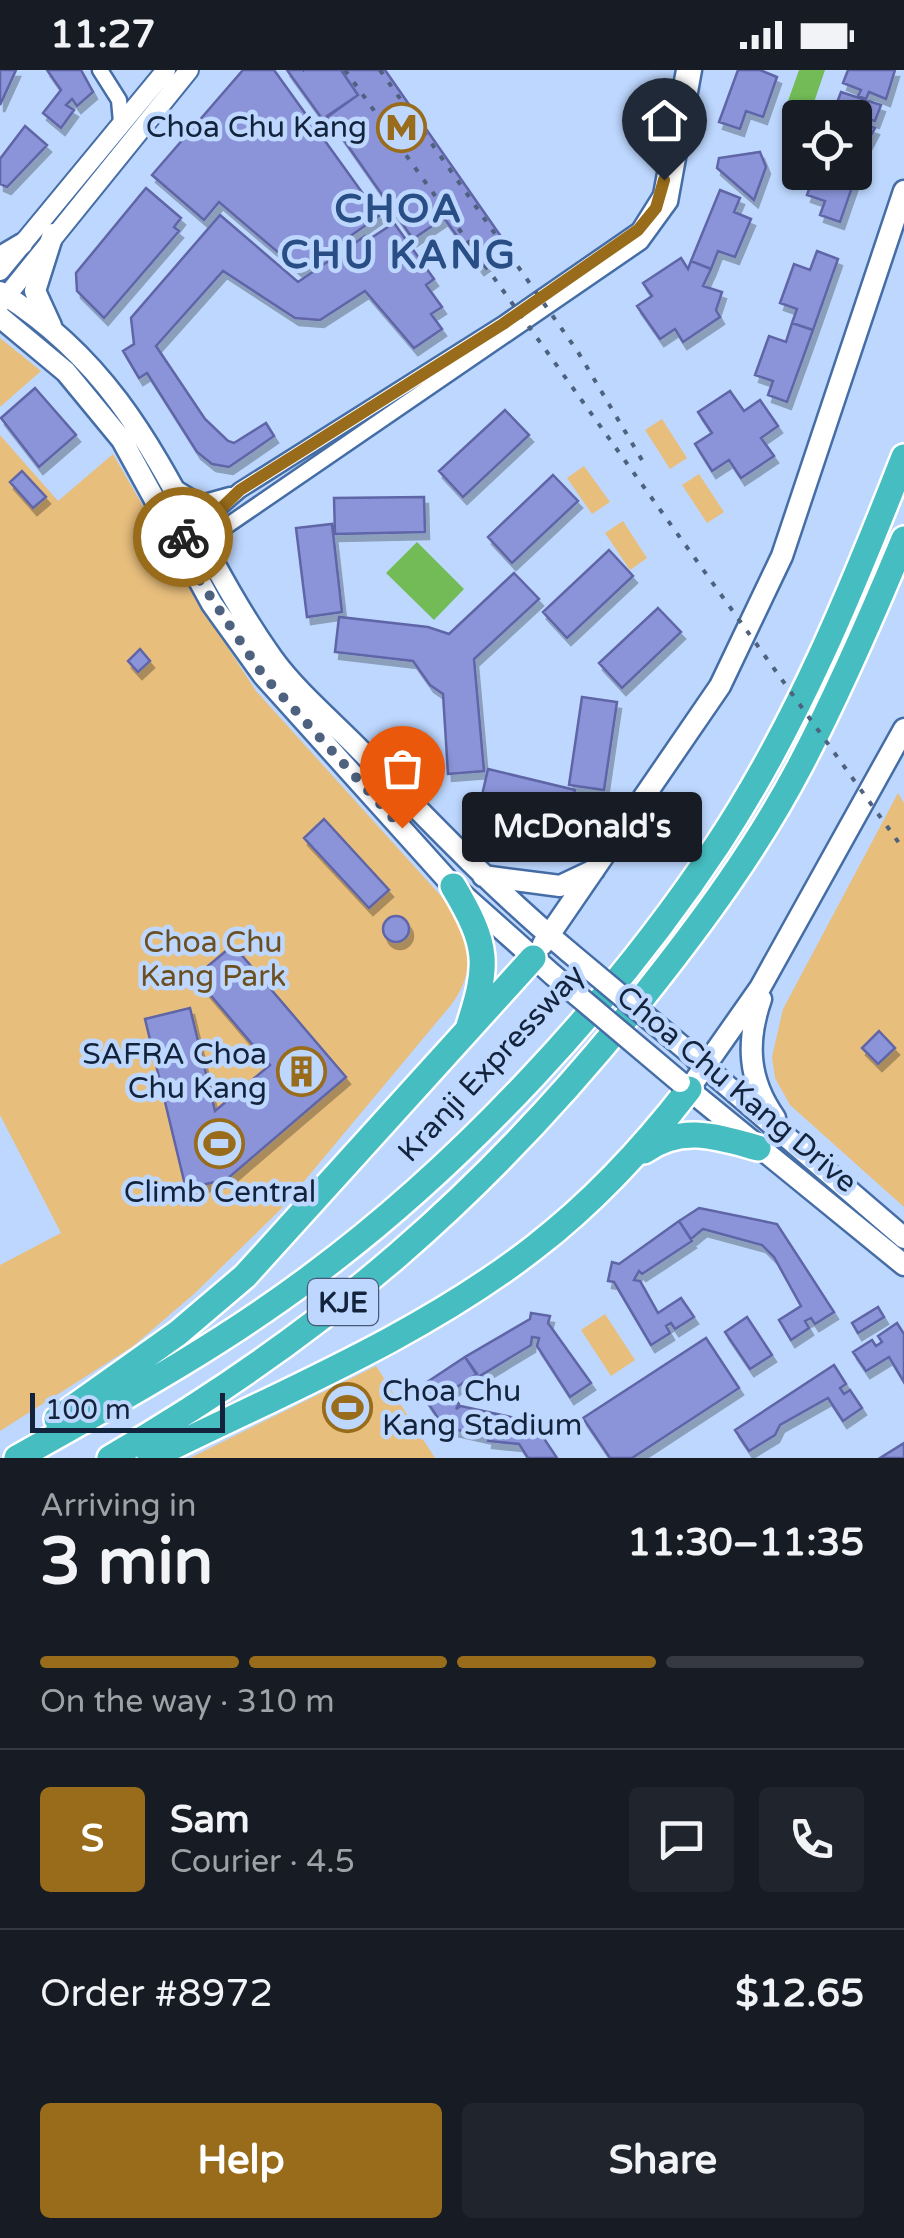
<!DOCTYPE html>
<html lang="en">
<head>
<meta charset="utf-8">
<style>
  body { margin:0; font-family:"Varela Round",sans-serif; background:#20242c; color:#f1f3f6; height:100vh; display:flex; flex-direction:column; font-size:38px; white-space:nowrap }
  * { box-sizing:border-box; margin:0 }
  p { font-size:32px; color:#9ea1a6 }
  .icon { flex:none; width:55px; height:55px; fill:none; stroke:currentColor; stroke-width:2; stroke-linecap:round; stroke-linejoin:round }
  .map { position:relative; height:1388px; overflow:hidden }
  .panel { display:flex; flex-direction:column; background:#171b24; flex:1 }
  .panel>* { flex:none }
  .buttons { position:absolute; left:782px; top:30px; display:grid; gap:20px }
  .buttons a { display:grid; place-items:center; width:90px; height:90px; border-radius:10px; background:#171b24; box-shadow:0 2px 8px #0004; font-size:50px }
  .scale { position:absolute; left:30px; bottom:25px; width:195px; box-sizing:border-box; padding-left:10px; border:5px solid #13233c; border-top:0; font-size:28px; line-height:35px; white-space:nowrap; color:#13233c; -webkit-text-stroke:8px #bdd7fe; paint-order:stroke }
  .pin { position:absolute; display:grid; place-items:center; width:85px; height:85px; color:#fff; margin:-102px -42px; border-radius:50% 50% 50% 0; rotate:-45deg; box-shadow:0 0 10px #0007 }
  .pin .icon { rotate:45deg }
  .courier { position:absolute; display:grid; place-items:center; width:100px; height:100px; margin:-50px; border:8px solid #986c1a; border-radius:50%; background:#fff; color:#222; box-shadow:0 2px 12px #0007 }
  .bubble { position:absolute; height:70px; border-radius:10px; background:#171b24; box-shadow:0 2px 8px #0004; font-size:32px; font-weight:800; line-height:70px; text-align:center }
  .summary em { font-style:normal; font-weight:800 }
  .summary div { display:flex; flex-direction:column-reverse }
  .summary { display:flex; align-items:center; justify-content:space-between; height:170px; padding:0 40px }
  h1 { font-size:65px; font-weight:800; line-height:75px }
  .bar { display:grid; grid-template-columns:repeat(4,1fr); gap:15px 10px; align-content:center; height:120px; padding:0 40px }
  .bar i { height:12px; border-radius:8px; background:#363941 }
  .bar .on { background:#986c1a }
  .bar p { grid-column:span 4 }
  .line { display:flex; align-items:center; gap:25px; padding:0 40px; border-top:2px solid #363941 }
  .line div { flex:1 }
  .round { display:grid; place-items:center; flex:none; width:105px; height:105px; border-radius:10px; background:#20242c }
  .cta { display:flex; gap:20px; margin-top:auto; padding:20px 40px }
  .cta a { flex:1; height:115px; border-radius:10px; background:#986c1a; color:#fff; font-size:40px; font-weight:800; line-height:115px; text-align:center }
  .cta a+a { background:#20242c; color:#f1f3f6 }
  .status { display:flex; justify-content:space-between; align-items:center; height:70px; padding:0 50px; background:#171b24; direction:ltr }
  .status svg { height:28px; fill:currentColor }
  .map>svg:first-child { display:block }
</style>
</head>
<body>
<div class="status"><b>11:27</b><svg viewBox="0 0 49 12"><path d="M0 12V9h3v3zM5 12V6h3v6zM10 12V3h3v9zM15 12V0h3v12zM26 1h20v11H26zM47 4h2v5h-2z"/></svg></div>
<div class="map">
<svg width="904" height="1388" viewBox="0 0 904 1388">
  <defs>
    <filter id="shadow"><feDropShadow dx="4" dy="7" stdDeviation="0" flood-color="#0004"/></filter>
  </defs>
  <rect width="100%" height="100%" fill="#bdd7fe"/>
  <path fill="#e8be7d" d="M0,268L41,301L0,337Z
    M662,349L687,388L670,399L645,360Z
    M0,365L58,431L113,384L199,533L256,621L450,836C472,870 476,902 451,935L281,1139L194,1224L132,1277L0,1361V1195L61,1163L0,1045Z
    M584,396L610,432L592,444L567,408Z
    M699,404L724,442L707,453L682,415Z
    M623,451L647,488L630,500L605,463Z
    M898,723L904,733V1137L790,1035L775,1008L772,987L783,939Z
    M605,1244L635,1290L611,1306L581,1260Z
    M376,1296L435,1388H190L196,1385Z"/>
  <path fill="#72bb56" d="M799,0H825L809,47L800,48V54L782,48Z
    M417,472L464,519L434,550L386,503Z"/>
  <path fill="#8b94d9" stroke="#5e65a6" stroke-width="2.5" filter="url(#shadow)" d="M0,0H16L0,35Z
    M47,0H81L93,22L77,36L72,29L66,35L74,40L61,58L43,43L61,20Z
    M243,0H274L379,146L300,201L219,132L204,150L152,105Z
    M287,0H341L358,25L323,50Z
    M341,0H385L509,178L480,198L444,148L413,169L327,46L358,25Z
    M738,0H760L777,7L763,47L746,41L740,59L719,52Z
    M848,0H895L886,29L869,22L866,29L858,26L861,20L843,13Z
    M841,22L881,35L875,51L865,48L863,54L875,58L866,75L855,71V48H846L848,42L835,38Z
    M25,56L47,75L7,117L0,114V89Z
    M855,77L865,80L840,152L820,145L825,131L807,125L815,102H855Z
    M760,82L766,97L754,130L717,98L719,88Z
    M146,118L181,148L174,157L179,161L104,248L77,221L76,203Z
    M720,120L740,128L734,142L751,149L735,187L718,181L711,199L691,191Z
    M220,145L298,212L365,166L368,170L394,153L434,209L426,215L442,237L431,244L442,259L414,278L365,221L320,250L295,248L223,201L156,276L205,349L228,371L234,373L266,353L274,366L229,397L212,394L197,382L147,303L139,308L123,281L134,274L131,248Z
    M817,181L838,189L813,260L792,253L797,239L780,233L794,194L810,200Z
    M681,188L688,199L691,191L711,199L703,216L722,222L716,240L720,247L683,272L675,259L660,269L637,236L652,226L643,213Z
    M792,253L813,260L787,332L768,325L773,311L755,305L769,266L786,272Z
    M35,318L76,365L39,397L1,348Z
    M730,321L744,341L760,330L778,356L761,368L774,386L741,408L729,390L712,401L695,374L712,363L698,342Z
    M505,340L529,365L463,427L439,401Z
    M22,401L46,427L33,438L10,412Z
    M553,405L578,431L512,493L488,467Z
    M424,427L425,462L335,464L334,428Z
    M332,454L342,542L307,547L296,458Z
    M609,480L633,506L567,568L543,542Z
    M514,503L539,529L474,589L484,701L448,704L443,624L430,615L413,591L335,582L339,547L428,557L449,564Z
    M658,538L681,562L622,618L599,593Z
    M140,579L150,591L138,602L128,591Z
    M582,627L617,632L604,720L569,715Z
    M488,699L575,720L567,755L480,734Z
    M324,749L389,820L369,838L304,768Z
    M383 859a13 13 0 1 1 26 0a13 13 0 1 1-26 0Z
    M233,875L346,1007L227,1109L186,1119L145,949L190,938L215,1041L270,995L195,907Z
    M879,961L895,978L878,994L862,978Z
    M699,1138L777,1154L834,1242L815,1254L811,1248L805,1251L809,1258L791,1270L779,1250L801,1236L774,1187L762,1175L703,1159L691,1169L679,1151Z
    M679,1151L692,1171L642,1204L639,1201L634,1210L640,1211L658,1243L681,1228L694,1247L675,1259L671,1253L666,1256L670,1263L651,1275L614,1212L608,1211L612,1192L619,1194Z
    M878,1237L884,1247L858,1263L852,1253Z
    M531,1243L550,1246L548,1253L591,1313L570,1327L537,1276L539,1268L532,1267L531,1275L478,1307L465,1287L530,1249Z
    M747,1247L772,1285L750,1299L725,1262Z
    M897,1253L904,1264V1312L889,1287L866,1301L853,1282L872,1270L876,1276L882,1272L878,1266Z
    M706,1268L739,1318L632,1388H610L583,1348Z
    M465,1287L477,1304L449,1322L459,1334L456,1339L461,1336L533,1352L557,1388H528L519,1374L488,1371L489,1367L444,1357L418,1318Z
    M834,1295L846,1314L840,1318L844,1324L850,1320L862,1338L843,1351L828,1328L780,1355L775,1365L749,1381L735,1360Z
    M904,1373V1388H880Z"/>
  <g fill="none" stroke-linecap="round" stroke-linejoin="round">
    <defs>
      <path id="minor" d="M100,0L119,30L121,52
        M178,419L201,433L230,425
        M189,464L240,420L503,254L639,160L661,125L684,0
        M196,477L641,172L670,132L694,0"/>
      <path id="tertiary" d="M0,201L166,0
        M0,234L189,0"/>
      <path id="secondary" d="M0,187L22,174
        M0,222C152,317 177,454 273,589C297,622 333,652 362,682C429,751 495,820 569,882
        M0,247L66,302L122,370L212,534L263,605L453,816L553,905
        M51,256L35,221L53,164
        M483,806L560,816L594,800
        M543,874L720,616L782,486L904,121
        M761,929C746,972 748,1010 775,1048
        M697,990L904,1168
        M682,1014L904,1195
        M689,1019L760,918L904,659"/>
      <path id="motorway" d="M453,816C489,876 489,894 468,959
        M644,1081C682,1054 718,1067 758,1078
        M57,1349L178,1263L245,1206L533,888
        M17,1388C118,1331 219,1276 312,1206C462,1095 615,930 718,774C797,654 852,520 904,387
        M110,1388C326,1263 488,1122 643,927C701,854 757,778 800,696C839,622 872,546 904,469
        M150,1388C279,1324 421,1266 535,1177C592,1133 645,1076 689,1019"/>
    </defs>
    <use href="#minor" stroke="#456da6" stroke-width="19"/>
    <use href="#tertiary" stroke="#456da6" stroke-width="22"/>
    <use href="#secondary" stroke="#456da6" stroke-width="25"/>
    <use href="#motorway" stroke="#fff" stroke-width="30"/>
    <use href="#minor" stroke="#fff" stroke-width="14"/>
    <use href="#tertiary" stroke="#fff" stroke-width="18"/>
    <use href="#secondary" stroke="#fff" stroke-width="20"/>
    <use href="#motorway" stroke="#46bdc0" stroke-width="25"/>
    <path stroke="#4e617f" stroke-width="4" stroke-dasharray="5 10" stroke-linecap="butt" d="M303,0H304
      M345,0L904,780
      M380,0L578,282L642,390"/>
    <defs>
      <path id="secondary-bridge" d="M569,882L697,989
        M553,905L680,1012"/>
    </defs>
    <use href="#secondary-bridge" stroke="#456da6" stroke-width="25" stroke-linecap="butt"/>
    <use href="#secondary-bridge" stroke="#fff" stroke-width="20"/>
  </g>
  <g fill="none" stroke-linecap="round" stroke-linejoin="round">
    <path stroke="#4e6280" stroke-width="10" stroke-dasharray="0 18" d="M183,467L176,472L183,486L263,605L402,758"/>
    <path stroke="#986c1a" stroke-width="12" d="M183,467L207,452L240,420L503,254L638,160L656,138L664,110"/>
  </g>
  <defs>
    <symbol id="metro-ring" viewBox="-11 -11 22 22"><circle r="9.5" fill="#bdd7fe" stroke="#986c1a" stroke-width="1.5"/><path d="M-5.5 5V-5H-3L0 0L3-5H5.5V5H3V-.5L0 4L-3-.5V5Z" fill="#986c1a"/></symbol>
    <symbol id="building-ring" viewBox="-11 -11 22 22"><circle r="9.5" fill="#bdd7fe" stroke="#986c1a" stroke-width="1.5"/><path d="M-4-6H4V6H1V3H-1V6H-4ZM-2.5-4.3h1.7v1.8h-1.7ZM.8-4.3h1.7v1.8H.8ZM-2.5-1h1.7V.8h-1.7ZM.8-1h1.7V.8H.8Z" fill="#986c1a"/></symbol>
    <symbol id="stadium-ring" viewBox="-11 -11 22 22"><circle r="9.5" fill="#bdd7fe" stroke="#986c1a" stroke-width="1.5"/><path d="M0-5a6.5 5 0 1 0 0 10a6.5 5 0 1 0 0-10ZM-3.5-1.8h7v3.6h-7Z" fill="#986c1a"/></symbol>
  </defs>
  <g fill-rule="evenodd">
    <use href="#metro-ring" x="374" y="30" width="55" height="55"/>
    <use href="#building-ring" x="274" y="974" width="55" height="55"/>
    <use href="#stadium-ring" x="192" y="1046" width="55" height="55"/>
    <use href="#stadium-ring" x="320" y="1310" width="55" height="55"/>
  </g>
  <g text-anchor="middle" stroke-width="9" stroke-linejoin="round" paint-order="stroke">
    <rect fill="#bdd7fe" stroke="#465976" stroke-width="2.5" x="308" y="1209" width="70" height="46" rx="8"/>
    <g font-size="28" font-weight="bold" fill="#13233c">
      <text x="343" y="1242">KJE</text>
    </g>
    <g font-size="30" fill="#13233c" stroke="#bdd7fe" text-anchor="end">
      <text x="367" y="67">Choa Chu Kang</text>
      <text x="267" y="994">SAFRA Choa<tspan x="267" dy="34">Chu Kang</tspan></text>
      <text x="220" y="1132" text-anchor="middle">Climb Central</text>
      <text x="382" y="1331" text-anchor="start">Choa Chu<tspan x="382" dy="34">Kang Stadium</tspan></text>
    </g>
    <g font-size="30" fill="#6b4f20" stroke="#bdd7fe">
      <text x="213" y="882">Choa Chu<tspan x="213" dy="34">Kang Park</tspan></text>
    </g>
    <g font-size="30" fill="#13233c" stroke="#bdd7fe">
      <text transform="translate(491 993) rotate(-47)" y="10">Kranji Expressway</text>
      <text transform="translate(737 1019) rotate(40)" y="10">Choa Chu Kang Drive</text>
    </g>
    <g font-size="40" font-weight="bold" letter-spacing="2.5" fill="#284e85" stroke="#bdd7fe">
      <text x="399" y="152">CHOA<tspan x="399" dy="46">CHU KANG</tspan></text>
    </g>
  </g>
</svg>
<div class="buttons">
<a><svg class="icon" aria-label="locate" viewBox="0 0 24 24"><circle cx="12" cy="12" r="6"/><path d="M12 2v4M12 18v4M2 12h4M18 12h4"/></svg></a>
</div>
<div class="scale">100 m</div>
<div class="pin" style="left:402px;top:758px;background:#ea580c"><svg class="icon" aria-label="bag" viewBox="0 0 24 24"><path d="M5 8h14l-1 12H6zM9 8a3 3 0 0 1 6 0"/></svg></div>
<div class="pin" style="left:664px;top:110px;background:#1f2937"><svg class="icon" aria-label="home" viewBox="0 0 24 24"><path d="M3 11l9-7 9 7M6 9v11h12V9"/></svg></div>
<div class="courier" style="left:183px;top:467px"><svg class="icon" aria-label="bike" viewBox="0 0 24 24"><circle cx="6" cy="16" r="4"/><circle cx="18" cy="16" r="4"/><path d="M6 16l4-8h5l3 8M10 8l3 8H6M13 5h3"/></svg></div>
<div class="bubble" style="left:462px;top:722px;width:240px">McDonald's</div>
</div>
<section class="panel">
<div class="summary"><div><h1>3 min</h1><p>Arriving in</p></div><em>11:30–11:35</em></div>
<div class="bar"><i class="on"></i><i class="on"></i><i class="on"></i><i></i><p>On the way · 310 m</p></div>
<div class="line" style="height:180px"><b class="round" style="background:#986c1a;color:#fff">S</b><div><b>Sam</b><p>Courier · 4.5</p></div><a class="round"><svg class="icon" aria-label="chat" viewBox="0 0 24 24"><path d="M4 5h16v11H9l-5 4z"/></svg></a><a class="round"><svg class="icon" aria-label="phone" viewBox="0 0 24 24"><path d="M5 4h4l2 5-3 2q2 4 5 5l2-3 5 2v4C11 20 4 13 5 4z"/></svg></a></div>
<div class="line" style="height:130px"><div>Order #8972</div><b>$12.65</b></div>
<div class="cta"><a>Help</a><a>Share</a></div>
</section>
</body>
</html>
